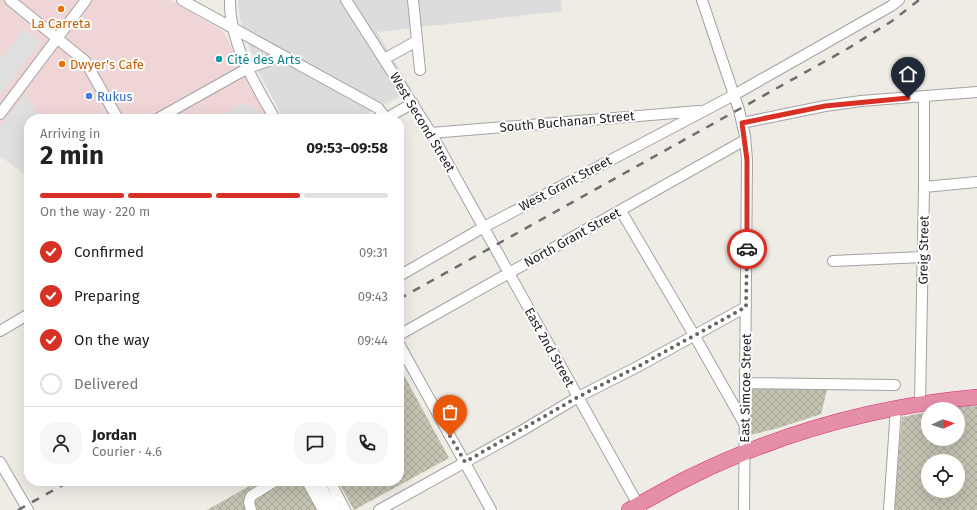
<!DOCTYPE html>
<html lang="en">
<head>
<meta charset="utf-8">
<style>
  body { margin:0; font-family:"Fira Sans",sans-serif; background:#f6f6f6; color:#222; height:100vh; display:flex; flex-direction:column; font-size:15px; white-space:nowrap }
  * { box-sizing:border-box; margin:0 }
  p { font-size:13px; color:#767676 }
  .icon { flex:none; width:22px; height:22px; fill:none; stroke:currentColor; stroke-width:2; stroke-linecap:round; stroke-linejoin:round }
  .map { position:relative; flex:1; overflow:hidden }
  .sheet { position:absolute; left:24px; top:114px; width:380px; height:372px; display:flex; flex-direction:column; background:#fff; border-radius:16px; box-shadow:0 4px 16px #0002 }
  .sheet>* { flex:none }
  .needle { width:26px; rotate:86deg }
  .controls { position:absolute; left:921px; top:402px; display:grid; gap:8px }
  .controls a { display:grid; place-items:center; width:44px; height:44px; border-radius:50%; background:#fff; box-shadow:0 4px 16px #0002; font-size:20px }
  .pin { position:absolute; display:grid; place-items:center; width:34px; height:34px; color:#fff; margin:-41px -17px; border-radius:50% 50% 50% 0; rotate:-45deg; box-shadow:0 0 4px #0007 }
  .pin .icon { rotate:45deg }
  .courier { position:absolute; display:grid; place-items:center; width:40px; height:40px; margin:-20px; border:3px solid #d93025; border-radius:50%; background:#fff; color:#222; box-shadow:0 1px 5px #0007 }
  .head em { font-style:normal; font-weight:700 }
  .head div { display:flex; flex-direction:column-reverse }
  .head { display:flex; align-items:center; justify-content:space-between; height:68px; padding:0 16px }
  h1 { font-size:26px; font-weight:700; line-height:30px }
  .bar { display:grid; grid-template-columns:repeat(4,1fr); gap:6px 4px; align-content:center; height:48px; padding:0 16px }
  .bar i { height:5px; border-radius:3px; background:#e0e0e0 }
  .bar .selected { background:#d93025 }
  .bar p { grid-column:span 4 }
  .line { display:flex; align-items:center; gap:10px; padding:0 16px; border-top:1px solid #e0e0e0 }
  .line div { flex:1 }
  .round { display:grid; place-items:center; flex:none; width:42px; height:42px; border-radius:16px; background:#f6f6f6 }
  ol { padding:0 16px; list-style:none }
  li { display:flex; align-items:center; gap:12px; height:44px }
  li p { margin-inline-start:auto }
  li .icon { padding:4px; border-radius:50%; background:#d93025; color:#fff; stroke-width:4 }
  li:last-child { color:#767676 }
  li i { width:22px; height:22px; border:2px solid #e0e0e0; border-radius:50% }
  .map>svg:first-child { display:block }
</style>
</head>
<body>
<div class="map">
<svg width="977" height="510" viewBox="0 0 977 510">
  <defs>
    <pattern id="construction-cross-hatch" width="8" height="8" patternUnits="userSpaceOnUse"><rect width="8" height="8" fill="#c4c2b1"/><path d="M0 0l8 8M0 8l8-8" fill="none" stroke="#a8a698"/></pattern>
  </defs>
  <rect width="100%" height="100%" fill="#efebe5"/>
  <path fill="#dddcdc" d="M238,0H561L562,11L377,32L412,90L356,119H284L258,71L240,19Z"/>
  <path fill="#f0d5d6" d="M0,0H170L224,32L268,119H29V181L0,125Z"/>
  <path fill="url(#construction-cross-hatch)" fill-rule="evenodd" d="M399,366L449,458L354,510L338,481H399Z
    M752,387L827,390L821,414L775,429L750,435Z
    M977,405V510H894L902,417L928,412V439H958V409H943L956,407ZM928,461H958V491H928Z
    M258,481H301L317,510H207Z"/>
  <path fill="#dfdfdf" d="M24,29L41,42L0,95V60Z
    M26,93L40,119H29V178L0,156V126Z
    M243,103L248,108L254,105L262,119H219L218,117Z"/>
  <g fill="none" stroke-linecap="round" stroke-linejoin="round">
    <defs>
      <path id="minor" d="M10,0L85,61L118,119
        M182,0L378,108L386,118
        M230,0C229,42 255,84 275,119
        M346,0L431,133L641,510
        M413,0L420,70
        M702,0L739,110L745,136L747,160L744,510
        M384,59L417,41
        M0,114L86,0
        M157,119L248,68L282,56
        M385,119L413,103
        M742,123L825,106L861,101L977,92
        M431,133L699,111
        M924,187L977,182
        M621,211L694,335L745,425
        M833,261L923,257
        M399,276L484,227L734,95L891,6L899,0
        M0,331L29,314
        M399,335L745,140
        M399,344L491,510
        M745,383L895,385
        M920,404L924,187V96
        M0,462L28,510
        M307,481L323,510
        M318,481L334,510
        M330,481L345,510
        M251,510L249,502L251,496L275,481
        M379,510L523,430L578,397L637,367L746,307
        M889,510L896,408"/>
      <path id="highway" d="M629,510C649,499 668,488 688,478C779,433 876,406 977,397"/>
    </defs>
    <use href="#minor" stroke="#a3a3a3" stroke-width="12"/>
    <use href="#highway" stroke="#d72876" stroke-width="16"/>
    <use href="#minor" stroke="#fff" stroke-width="10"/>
    <use href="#highway" stroke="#e58ea7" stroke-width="15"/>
    <path stroke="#6d6d6d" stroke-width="2.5" stroke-dasharray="8 8" stroke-linecap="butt" d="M399,299L847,49L892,21L919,0
      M18,510L70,481"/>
  </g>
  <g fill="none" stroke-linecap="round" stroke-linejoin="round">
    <path stroke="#686664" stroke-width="4" stroke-dasharray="0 7.2" d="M450,436L465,462L578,397L637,367L746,307L747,249"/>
    <path stroke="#d93025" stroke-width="5" d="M747,249V160L742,123L825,106L908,98"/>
  </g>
  <g fill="#e8710a" stroke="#fff" stroke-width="1.5">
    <circle cx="61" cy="9" r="4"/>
    <circle cx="62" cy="64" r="4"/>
  </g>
  <circle fill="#0f9aa8" stroke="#fff" stroke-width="1.5" cx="219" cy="59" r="4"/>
  <circle fill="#3f7fe0" stroke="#fff" stroke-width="1.5" cx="89" cy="96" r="4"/>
  <g text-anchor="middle" stroke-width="4" stroke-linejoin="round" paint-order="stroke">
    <g font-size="13" fill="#c56008" stroke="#fff">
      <text x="61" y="28">La Carreta</text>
      <text x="70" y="69" text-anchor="start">Dwyer's Cafe</text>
    </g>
    <g font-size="13" fill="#0d838f" stroke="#fff" text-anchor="start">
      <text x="227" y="64">Cité des Arts</text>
    </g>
    <g font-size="13" fill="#366cbe" stroke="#fff" text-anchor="start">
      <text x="97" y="101">Rukus</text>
    </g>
    <g font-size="13" fill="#1f1f1f" stroke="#fff">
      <text transform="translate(567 121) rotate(-5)" y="5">South Buchanan Street</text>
      <text transform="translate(423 122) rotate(59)" y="5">West Second Street</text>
      <text transform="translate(565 183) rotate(-28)" y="5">West Grant Street</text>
      <text transform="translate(572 237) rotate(-29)" y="5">North Grant Street</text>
      <text transform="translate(923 250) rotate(-89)" y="5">Greig Street</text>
      <text transform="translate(550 347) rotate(61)" y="5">East 2nd Street</text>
      <text transform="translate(745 388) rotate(-89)" y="5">East Simcoe Street</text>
    </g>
  </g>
</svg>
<div class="controls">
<a><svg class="needle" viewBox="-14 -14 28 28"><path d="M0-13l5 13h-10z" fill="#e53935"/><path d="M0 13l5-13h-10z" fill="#767676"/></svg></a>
<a><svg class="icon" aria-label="locate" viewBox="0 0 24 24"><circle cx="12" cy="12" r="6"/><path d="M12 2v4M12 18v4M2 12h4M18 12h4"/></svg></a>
</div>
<div class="pin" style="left:450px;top:436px;background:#ea580c"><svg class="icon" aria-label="bag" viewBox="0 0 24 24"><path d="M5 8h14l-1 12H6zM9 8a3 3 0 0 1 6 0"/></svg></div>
<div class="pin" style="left:908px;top:98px;background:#1f2937"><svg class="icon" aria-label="home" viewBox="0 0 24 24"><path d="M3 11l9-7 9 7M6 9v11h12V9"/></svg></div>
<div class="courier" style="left:747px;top:249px"><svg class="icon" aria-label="car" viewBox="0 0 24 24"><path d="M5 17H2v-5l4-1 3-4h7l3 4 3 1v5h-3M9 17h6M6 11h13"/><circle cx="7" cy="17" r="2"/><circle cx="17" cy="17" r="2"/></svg></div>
<section class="sheet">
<div class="head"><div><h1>2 min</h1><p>Arriving in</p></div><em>09:53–09:58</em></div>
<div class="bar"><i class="selected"></i><i class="selected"></i><i class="selected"></i><i></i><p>On the way · 220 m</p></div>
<ol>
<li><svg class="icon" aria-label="check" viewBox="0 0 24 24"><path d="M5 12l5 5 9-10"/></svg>Confirmed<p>09:31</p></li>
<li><svg class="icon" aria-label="check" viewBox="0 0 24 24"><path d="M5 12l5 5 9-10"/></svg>Preparing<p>09:43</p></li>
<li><svg class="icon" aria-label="check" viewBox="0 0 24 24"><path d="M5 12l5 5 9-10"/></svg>On the way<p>09:44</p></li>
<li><i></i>Delivered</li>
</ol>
<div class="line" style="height:72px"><a class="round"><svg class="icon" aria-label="person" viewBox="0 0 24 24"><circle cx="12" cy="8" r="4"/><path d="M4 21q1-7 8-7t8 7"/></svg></a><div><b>Jordan</b><p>Courier · 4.6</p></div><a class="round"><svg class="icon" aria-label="chat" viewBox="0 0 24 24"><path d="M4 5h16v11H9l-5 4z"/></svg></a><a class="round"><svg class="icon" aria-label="phone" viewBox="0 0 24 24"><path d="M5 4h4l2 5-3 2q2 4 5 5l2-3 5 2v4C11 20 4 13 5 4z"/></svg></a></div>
</section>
</div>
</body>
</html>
